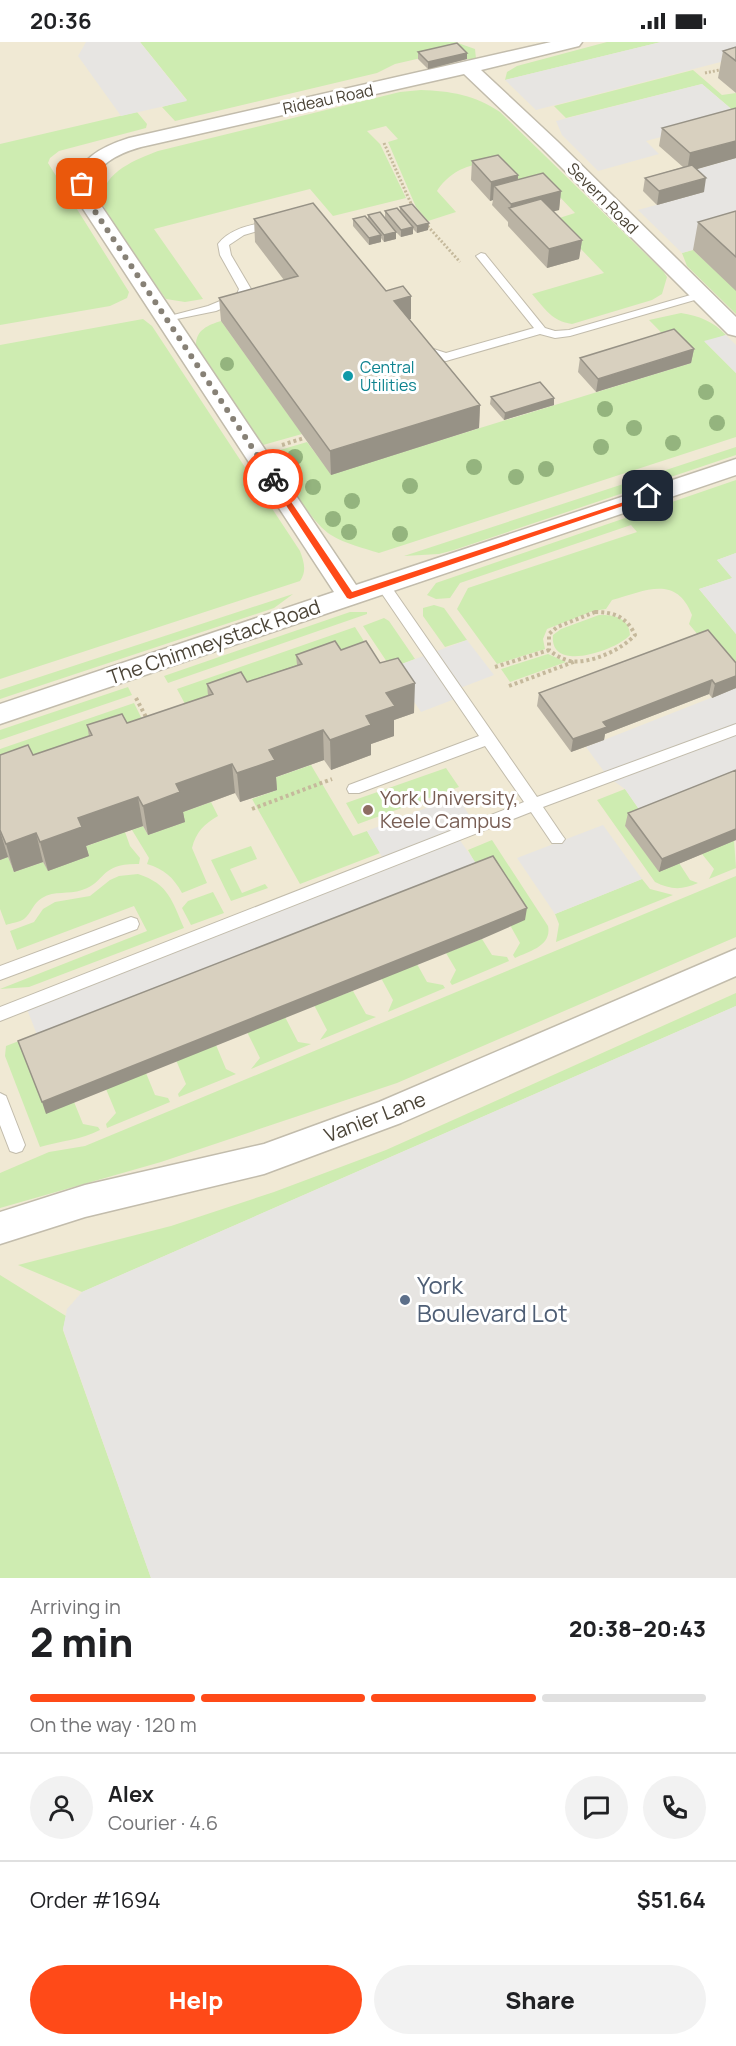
<!DOCTYPE html>
<html lang="en">
<head>
<meta charset="utf-8">
<style>
  body { margin:0; font-family:Manrope,sans-serif; background:#f2f2f2; color:#202124; height:100vh; display:flex; flex-direction:column; font-size:22px; white-space:nowrap }
  * { box-sizing:border-box; margin:0 }
  p { font-size:20px; color:#757577 }
  .icon { flex:none; width:33px; height:33px; fill:none; stroke:currentColor; stroke-width:2; stroke-linecap:round; stroke-linejoin:round }
  .map { position:relative; height:1536px; overflow:hidden }
  .details { display:flex; flex-direction:column; background:#fff; flex:1 }
  .details>* { flex:none }
  .pin { position:absolute; display:grid; place-items:center; width:51px; height:51px; color:#fff; margin:-26px; border-radius:12px; box-shadow:0 3px 9px #0006 }
  .courier { position:absolute; display:grid; place-items:center; width:60px; height:60px; margin:-30px; border:4px solid #ff4a18; border-radius:50%; background:#fff; color:#222; box-shadow:0 2px 8px #0007 }
  .headline em { font-style:normal; font-weight:800 }
  .headline div { display:flex; flex-direction:column-reverse }
  .headline { display:flex; align-items:center; justify-content:space-between; height:102px; padding:0 30px }
  h1 { font-size:39px; font-weight:800; line-height:45px }
  .bar { display:grid; grid-template-columns:repeat(4,1fr); gap:9px 6px; align-content:center; height:72px; padding:0 30px }
  .bar i { height:8px; border-radius:4px; background:#e0e0e0 }
  .bar .on { background:#ff4a18 }
  .bar p { grid-column:span 4 }
  .line { display:flex; align-items:center; gap:15px; padding:0 30px; border-top:2px solid #e0e0e0 }
  .line div { flex:1 }
  .round { display:grid; place-items:center; flex:none; width:63px; height:63px; border-radius:32px; background:#f2f2f2 }
  .primary-button { display:flex; gap:12px; margin-top:auto; padding:12px 30px }
  .primary-button a { flex:1; height:69px; border-radius:36px; background:#ff4a18; color:#fff; font-size:24px; font-weight:800; line-height:69px; text-align:center }
  .primary-button a+a { background:#f2f2f2; color:#202124 }
  .status { display:flex; justify-content:space-between; align-items:center; height:42px; padding:0 30px; background:#fff; direction:ltr }
  .status svg { height:16px; fill:currentColor }
  .map>svg:first-child { display:block }
</style>
</head>
<body>
<div class="status"><b>20:36</b><svg viewBox="0 0 49 12"><path d="M0 12V9h3v3zM5 12V6h3v6zM10 12V3h3v9zM15 12V0h3v12zM26 1h20v11H26zM47 4h2v5h-2z"/></svg></div>
<div class="map">
<svg width="736" height="1536" viewBox="0 0 736 1536">
  <rect width="100%" height="100%" fill="#f6f3ea"/>
  <path fill="#f0e9d4" d="M0,0H736V1536H0Z"/>
  <path fill="#ceecb1" d="M140,0H455L475,7L476,17H467L456,8L395,22L377,31L175,79L162,65L187,58Z
    M607,0H661L505,38L507,30L517,24Z
    M693,28L722,53L736,51V71L702,42L566,76L554,64Z
    M421,48C450,49 475,53 500,70L663,229L667,235L662,252L652,258L572,282C552,279 545,267 532,252L604,231L553,178L575,171L556,151L525,160C517,150 507,135 497,128C476,114 448,131 437,149L456,170L428,179L416,165L388,100L398,97L386,84L367,89L380,102L406,156L333,174L310,147L154,187L203,257L185,260L166,257C153,240 141,221 129,203C121,191 105,174 103,159C100,131 137,117 158,109L400,50Z
    M137,70L147,82L146,86L59,109L50,116L48,121L129,250L127,256L110,264L0,283V102Z
    M693,208L736,248V272L687,224L682,211Z
    M681,271C699,274 713,279 726,293L705,300L736,331V395L379,511C363,506 346,502 331,493C310,480 284,432 270,411L307,400L331,432L691,321L649,278Z
    M143,277L152,284L300,509C304,520 307,529 300,539L0,637V303Z
    M221,279L302,392L263,403L196,303C196,288 208,283 221,279Z
    M736,405V413L454,508L439,512L404,514Z
    M736,438V511L717,518L733,536L699,547L736,592V639L689,582L692,573C676,532 645,549 612,558L606,567L593,569L547,587L543,597L545,607L497,622L457,567L468,546L637,490L631,483L460,541L450,556L436,557L427,553L436,541Z
    M293,552L274,566L0,657V648Z
    M434,563L444,566L467,598L445,605L423,574V566Z
    M350,570H367V572L168,641L164,634Z
    M599,573C614,573 629,575 630,593C617,608 549,632 553,593L561,587Z
    M384,576L389,579L415,617L391,626L363,584Z
    M355,585L394,647L199,688L177,647Z
    M548,612L566,620L510,640L501,627Z
    M128,645L132,653L0,698V688Z
    M134,661L155,703L0,745V707Z
    M311,723L353,794L367,789L380,811L300,842L252,757L277,748L271,737Z
    M446,726L459,745L358,782L346,761Z
    M625,747L645,776L625,784L659,829L679,821L690,838L698,841C682,848 671,848 655,840L597,758Z
    M211,760L218,774C204,782 196,790 192,806L207,841L182,851C173,835 164,827 147,822L149,816L132,788L143,784L148,793L184,780L180,771Z
    M125,790L130,804L140,816L139,822C99,821 107,840 82,848C68,853 55,848 42,856C33,861 31,872 24,877C20,880 11,881 6,883L0,867V818L8,815L14,830L43,820L48,828L84,805Z
    M492,798L548,884C552,904 530,909 515,916L513,913L520,901L468,808Z
    M734,798L736,826L709,837L714,827L702,812Z
    M251,804L257,817L230,827L242,851L265,842L268,846L231,859L211,818Z
    M138,832C169,842 172,859 184,886L29,945L0,947L147,889L134,864L17,908L10,889L34,880L43,867L55,860L90,854L110,838L119,834Z
    M736,834V895L397,1041L161,1120L0,1166V1131L49,1110L85,1104Z
    M642,837L650,847L673,853L556,900L559,882L555,872Z
    M213,850L224,871L191,883L182,866L188,859Z
    M482,897L492,913L507,915L509,919L452,943L450,940L456,928L446,911Z
    M417,922L427,940L443,943L445,946L388,970L393,958L381,936Z
    M353,949L366,972L376,975L320,998L327,988L314,963Z
    M736,951V964L82,1250L18,1223L171,1184L274,1150L386,1108Z
    M285,975L298,1000L311,1002L251,1027L260,1016L247,990Z
    M37,992L74,1060L83,1082L98,1085L100,1088C81,1098 60,1099 40,1105L5,1014L6,1004Z
    M216,1003L226,1027L236,1032L179,1055L178,1052L186,1042L176,1018Z
    M146,1031L155,1053L168,1056L170,1060L107,1086L106,1082L116,1071L106,1047Z
    M0,1233L66,1274L63,1288L151,1536H0Z"/>
  <path fill="#e7e5e2" d="M86,0H140L187,59L121,74L78,14Z
    M661,0H736V16L536,68L505,38Z
    M702,42L736,71V75L646,99L659,112L598,129L562,93L556,79Z
    M736,116V195L682,211L638,168L703,150L687,130Z
    M726,293L736,303V331L704,299Z
    M736,511V592L699,547L732,536L717,518Z
    M467,598L494,633L455,648L460,655L421,670L391,626Z
    M736,646V740L645,776L625,747L608,735L586,705Z
    M457,754L471,776L450,784L482,830L41,1003L25,962L385,820L367,789Z
    M603,783L642,837L555,872L517,816Z
    M736,964V1536H151L63,1287L67,1267L82,1250Z"/>
  <g fill="none" stroke-linecap="round" stroke-linejoin="round">
    <defs>
      <path id="lane" d="M274,178L278,179V183L244,193L229,203L231,213L251,247L246,256L216,269L162,280V276L208,264L237,252L239,247L220,213L218,202C231,185 254,183 274,178Z
        M481,211L485,212L545,286L555,289L569,288L701,250L707,253L705,255L570,294L555,296L540,292L446,319L431,317L420,311V305L424,304L446,311L534,286L476,214Z
        M383,538L388,540L537,755L736,682V693L543,765L562,793L565,797L562,801H552L531,770L0,979V965L524,760L485,704L359,751H349L347,747L349,743L479,694L378,546L376,543Z
        M131,875L137,877L139,882L137,887L0,938V924Z
        M0,1051L6,1054L25,1103L22,1109L16,1111L10,1109L0,1083Z"/>
      <path id="street" d="M551,0H582L579,4L481,28L557,99L736,275V294L728,292L543,107L464,32L141,105C117,112 94,122 92,150L356,543L736,417V433L0,682V662L334,550L72,150C75,118 101,105 129,96Z
        M736,907V934L401,1081L264,1132L85,1175L0,1202V1170L85,1143L264,1102L379,1060Z"/>
    </defs>
    <use href="#lane" stroke="#c2bcac" stroke-width="2"/>
    <use href="#street" stroke="#c2bcac" stroke-width="3"/>
    <path stroke="#c5b99c" stroke-width="3" stroke-dasharray="2 2" stroke-linecap="butt" d="M705,31L724,27
      M384,101L413,166
      M425,181L460,220"/>
    <path stroke="#c5b99c" stroke-width="4" stroke-dasharray="3 3" stroke-linecap="butt" d="M282,403L304,396
      M595,570C614,570 627,575 635,593C621,608 591,622 570,619C562,617 555,613 549,608V592L557,585Z
      M495,625L549,608
      M509,644L576,619
      M136,656L147,677
      M252,767L332,737"/>
    <use href="#lane" fill="#fff" fill-rule="evenodd"/>
    <use href="#street" fill="#fff" fill-rule="evenodd"/>
  </g>
  <g fill="#94b47e">
    <circle cx="227" cy="322" r="7"/>
    <circle cx="706" cy="350" r="8"/>
    <circle cx="605" cy="367" r="8"/>
    <circle cx="717" cy="381" r="8"/>
    <circle cx="634" cy="386" r="8"/>
    <circle cx="673" cy="401" r="8"/>
    <circle cx="601" cy="405" r="8"/>
    <circle cx="295" cy="415" r="8"/>
    <circle cx="474" cy="425" r="8"/>
    <circle cx="546" cy="427" r="8"/>
    <circle cx="516" cy="435" r="8"/>
    <circle cx="410" cy="444" r="8"/>
    <circle cx="313" cy="445" r="8"/>
    <circle cx="352" cy="459" r="8"/>
    <circle cx="333" cy="477" r="8"/>
    <circle cx="349" cy="490" r="8"/>
    <circle cx="400" cy="492" r="8"/>
  </g>
  <path fill="#bab3a4" d="M736,5V51L718,36L723,9Z
    M418,10L467,11V17L428,27L418,17Z
    M662,86L736,116L696,127L704,150L657,163L643,149L645,136L683,125L659,104Z
    M472,119L518,133V138L561,149L559,168L553,169L582,198L579,217L547,226L508,184V180L492,163L493,158L490,159L471,138Z
    M400,165L428,188L417,191L413,187V192L401,195L396,190V197L384,200L381,196V200L369,203L353,184V177L368,178V173L385,176V169L400,170Z
    M736,169V249L693,208L698,180Z
    M254,177L386,249L411,277H409L480,363L479,386L331,433L221,279L219,256L284,238L255,200Z
    M694,307L691,321L596,350L578,330L580,316Z
    M491,355L554,363L504,378L490,362Z
    M341,608L414,671L394,678V694L371,702V713L331,728L324,718L276,735L277,748L240,760L235,751L211,760L183,770L185,780L148,793L143,784L125,790L86,804L89,814L48,829L43,820L14,830L8,815L0,818V713H33L89,694L87,683L127,681L208,654L207,642L247,640L297,623L296,613Z
    M736,621V646L712,656L709,652L605,692L604,698L571,710L537,664L539,651Z
    M736,728V798L659,830L625,784L628,771Z"/>
  <path fill="#979286" d="M467,11V17L428,27V20Z
    M736,99V116L687,130L690,111Z
    M518,133L517,152L494,144L493,158L490,159L491,140Z
    M706,136L704,150L657,163L659,149Z
    M561,149L559,168L521,178L510,167L511,162Z
    M429,181L428,188L417,191V184Z
    M413,185V192L401,195V188Z
    M396,190V197L384,200V193Z
    M381,193V200L369,203V196Z
    M582,198L579,217L547,226L549,207Z
    M411,254V277L394,282V259Z
    M694,307L691,321L596,350L598,337Z
    M554,356V363L504,378L505,371Z
    M480,363L479,386L331,433L330,409Z
    M736,634V646L712,656L715,642Z
    M712,638L709,652L605,692L604,698L571,710L573,697L603,680Z
    M415,641L414,671L394,678V694L371,702V713L331,728L330,698L366,674L386,651Z
    M323,688L324,718L276,735L277,748L240,760L237,731L269,708Z
    M232,722L235,751L183,770L185,780L148,793L143,764L176,742Z
    M138,755L143,784L86,804L89,814L48,829L40,800L78,776Z
    M736,787V798L659,830L662,817Z
    M0,789L8,815L0,818Z
    M36,791L43,820L14,830L6,802Z
    M527,866L525,878L482,897L46,1072L42,1060Z"/>
  <path fill="#d8d0bf" stroke="#979286" stroke-width="1.5" d="M457,1L467,11L428,20L418,10Z
    M736,5V19L723,9Z
    M736,66V99L690,111L662,86Z
    M498,113L518,133L491,140L472,119Z
    M692,123L706,136L659,149L645,136Z
    M543,131L561,149L511,162L494,144Z
    M541,157L582,198L549,207L509,166Z
    M313,161L386,249L403,244L411,254L394,259L480,363L330,409L219,256L298,234L254,177Z
    M412,162L429,181L417,184L400,165Z
    M397,166L413,185L401,188L385,169Z
    M736,169V215L698,180Z
    M380,170L396,190L384,193L368,173Z
    M365,174L381,193L369,196L353,177Z
    M674,287L694,307L598,337L580,316Z
    M540,340L554,356L505,371L491,355Z
    M708,588L736,621V634L715,642L712,638L603,680L607,685L573,697L539,651Z
    M335,599L341,608L366,599L380,621L398,616L415,641L386,651L395,664L366,674L371,683L330,698L323,688L269,708L275,718L237,731L232,722L176,742L180,750L143,764L138,755L78,776L82,785L40,800L36,791L6,802L0,788V713L28,703L33,713L92,693L87,683L122,672L127,681L213,652L207,642L241,630L247,640L302,622L296,613Z
    M736,728V787L662,817L628,771Z
    M493,814L527,866L483,884L42,1060L18,999Z"/>
  <path fill="#ff4a18" d="M270,436H275L352,550L645,453L652,454L350,557L347,556L270,439Z"/>
  <g fill="none" stroke-linecap="round" stroke-linejoin="round">
    <path stroke="#878176" stroke-width="6" stroke-dasharray="0 10.8" d="M82,142V150L273,437"/>
  </g>
  <circle fill="#0f9aa8" stroke="#fff" stroke-width="2" cx="348" cy="334" r="6"/>
  <circle fill="#8d6e63" stroke="#fff" stroke-width="2" cx="368" cy="768" r="6"/>
  <circle fill="#5c6f8a" stroke="#fff" stroke-width="2" cx="405" cy="1258" r="6"/>
  <g text-anchor="middle" stroke-width="6" stroke-linejoin="round" paint-order="stroke">
    <g font-size="16" fill="#4b4437" stroke="#fff">
      <text transform="translate(328 57) rotate(-12)" y="6">Rideau Road</text>
      <text transform="translate(603 156) rotate(45)" y="6">Severn Road</text>
    </g>
    <g font-size="16" fill="#0d838f" stroke="#fff" text-anchor="start">
      <text x="360" y="331">Central<tspan x="360" dy="18">Utilities</tspan></text>
    </g>
    <g font-size="20" fill="#4b4437" stroke="#fff">
      <text transform="translate(214 600) rotate(-19)" y="7">The Chimneystack Road</text>
      <text transform="translate(375 1075) rotate(-21)" y="7">Vanier Lane</text>
    </g>
    <g font-size="20" fill="#785e54" stroke="#fff" text-anchor="start">
      <text x="380" y="763">York University,<tspan x="380" dy="23">Keele Campus</tspan></text>
    </g>
    <g font-size="24" fill="#4e5e75" stroke="#fff" text-anchor="start">
      <text x="417" y="1252">York<tspan x="417" dy="28">Boulevard Lot</tspan></text>
    </g>
  </g>
</svg>
<div class="pin" style="left:82px;top:142px;background:#ea580c"><svg class="icon" aria-label="bag" viewBox="0 0 24 24"><path d="M5 8h14l-1 12H6zM9 8a3 3 0 0 1 6 0"/></svg></div>
<div class="pin" style="left:648px;top:454px;background:#1f2937"><svg class="icon" aria-label="home" viewBox="0 0 24 24"><path d="M3 11l9-7 9 7M6 9v11h12V9"/></svg></div>
<div class="courier" style="left:273px;top:437px"><svg class="icon" aria-label="bike" viewBox="0 0 24 24"><circle cx="6" cy="16" r="4"/><circle cx="18" cy="16" r="4"/><path d="M6 16l4-8h5l3 8M10 8l3 8H6M13 5h3"/></svg></div>
</div>
<section class="details">
<div class="headline"><div><h1>2 min</h1><p>Arriving in</p></div><em>20:38–20:43</em></div>
<div class="bar"><i class="on"></i><i class="on"></i><i class="on"></i><i></i><p>On the way · 120 m</p></div>
<div class="line" style="height:108px"><a class="round"><svg class="icon" aria-label="person" viewBox="0 0 24 24"><circle cx="12" cy="8" r="4"/><path d="M4 21q1-7 8-7t8 7"/></svg></a><div><b>Alex</b><p>Courier · 4.6</p></div><a class="round"><svg class="icon" aria-label="chat" viewBox="0 0 24 24"><path d="M4 5h16v11H9l-5 4z"/></svg></a><a class="round"><svg class="icon" aria-label="phone" viewBox="0 0 24 24"><path d="M5 4h4l2 5-3 2q2 4 5 5l2-3 5 2v4C11 20 4 13 5 4z"/></svg></a></div>
<div class="line" style="height:78px"><div>Order #1694</div><b>$51.64</b></div>
<div class="primary-button"><a>Help</a><a>Share</a></div>
</section>
</body>
</html>
